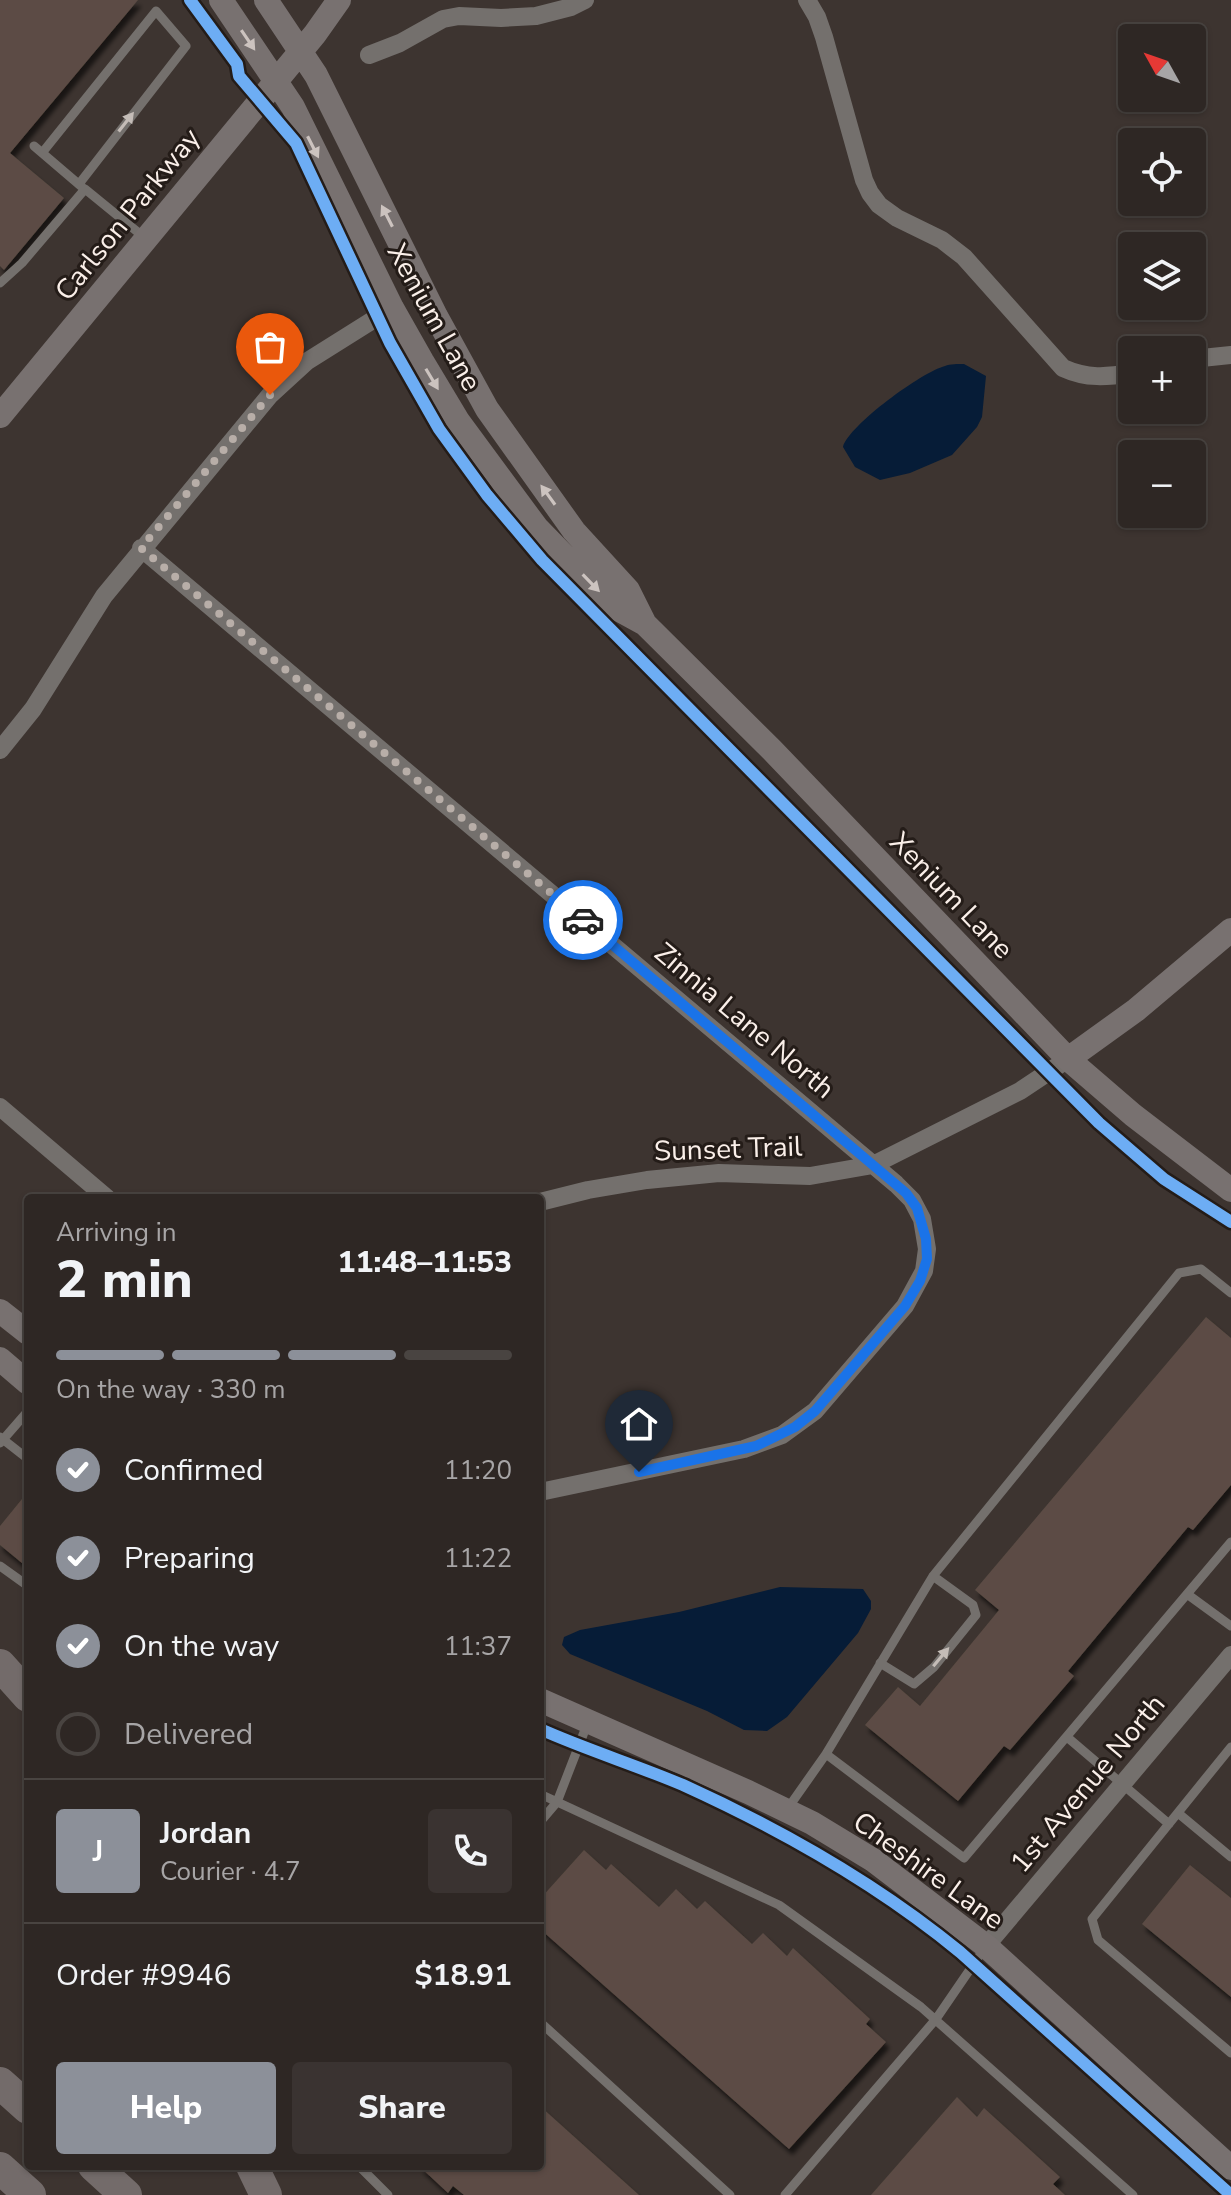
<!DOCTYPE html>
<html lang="en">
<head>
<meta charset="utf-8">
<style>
  body { margin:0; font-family:"Nunito Sans",sans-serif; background:#3a3331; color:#f1f3f6; height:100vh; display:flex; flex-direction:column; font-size:30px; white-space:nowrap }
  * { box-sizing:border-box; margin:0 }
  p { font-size:26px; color:#a7a5a6 }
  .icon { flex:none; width:44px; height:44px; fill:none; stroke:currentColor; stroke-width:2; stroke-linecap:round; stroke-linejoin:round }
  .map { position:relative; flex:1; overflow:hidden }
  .sheet { position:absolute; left:24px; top:1194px; width:520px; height:976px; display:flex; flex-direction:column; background:#2e2724; border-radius:8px; box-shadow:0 2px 6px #0004,0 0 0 2px #494441 }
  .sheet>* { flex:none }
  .needle { width:52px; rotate:310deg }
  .buttons { position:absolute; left:1118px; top:24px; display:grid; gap:16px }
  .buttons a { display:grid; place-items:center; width:88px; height:88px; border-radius:8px; background:#2e2724; box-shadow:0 2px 6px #0004,0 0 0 2px #494441; font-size:40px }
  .pin { position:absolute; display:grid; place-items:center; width:68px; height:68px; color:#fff; margin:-82px -34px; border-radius:50% 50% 50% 0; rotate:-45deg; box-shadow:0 0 8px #0007 }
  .pin .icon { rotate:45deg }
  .courier { position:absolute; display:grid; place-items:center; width:80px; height:80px; margin:-40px; border:6px solid #1a73e8; border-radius:50%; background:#fff; color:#222; box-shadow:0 2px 10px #0007 }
  .headline em { font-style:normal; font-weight:800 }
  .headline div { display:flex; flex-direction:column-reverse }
  .headline { display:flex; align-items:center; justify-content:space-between; height:136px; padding:0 32px }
  h1 { font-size:52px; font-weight:800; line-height:60px }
  .bar { display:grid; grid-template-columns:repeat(4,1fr); gap:12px 8px; align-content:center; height:96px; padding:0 32px }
  .bar i { height:10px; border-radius:6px; background:#494441 }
  .bar .current { background:#8c9099 }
  .bar p { grid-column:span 4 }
  .line { display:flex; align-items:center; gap:20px; padding:0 32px; border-top:2px solid #494441 }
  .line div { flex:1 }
  .round { display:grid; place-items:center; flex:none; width:84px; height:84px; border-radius:8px; background:#3a3331 }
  ol { padding:0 32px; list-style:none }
  li { display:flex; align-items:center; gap:24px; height:88px }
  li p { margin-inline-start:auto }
  li .icon { padding:8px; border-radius:50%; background:#8c9099; color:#fff; stroke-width:4 }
  li:last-child { color:#a7a5a6 }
  li i { width:44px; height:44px; border:4px solid #494441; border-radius:50% }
  .button { display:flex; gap:16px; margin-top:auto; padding:16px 32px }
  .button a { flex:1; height:92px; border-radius:8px; background:#8c9099; color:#fff; font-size:32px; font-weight:800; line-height:92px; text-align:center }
  .button a+a { background:#3a3331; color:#f1f3f6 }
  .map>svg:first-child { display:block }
</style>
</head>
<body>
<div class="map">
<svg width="1231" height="2195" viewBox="0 0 1231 2195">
  <defs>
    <filter id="shadow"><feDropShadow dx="3.5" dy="6" stdDeviation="2" flood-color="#0009"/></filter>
  </defs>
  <rect width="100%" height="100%" fill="#3d3430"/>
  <path fill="#061c37" d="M964,364L986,376L982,417L977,427L952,455L910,473L880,480L855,467L843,447C849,425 922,372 945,366C950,364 958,364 964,364Z
    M780,1587L863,1589L871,1601V1609L858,1633L787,1717L767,1731L744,1730L707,1711L570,1654L562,1645L564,1637L580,1630L679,1612Z"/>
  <path fill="#5b4c44" filter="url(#shadow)" d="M0,0H138L10,153L64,198L4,270L0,266Z
    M1206,1317L1231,1338V1485L1193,1530L1188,1527L1068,1671L1074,1676L1010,1750L1004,1746L958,1801L865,1725L898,1687L920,1706L999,1610L975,1590Z
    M22,1499L28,1504V1568L0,1545V1526Z
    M584,1850L606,1870L611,1864L659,1907L676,1889L697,1909L705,1901L752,1944L763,1933L787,1956L793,1948L870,2019L866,2024L886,2042L789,2149L540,1929V1899Z
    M1190,1865L1231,1898V1997L1142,1924Z
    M957,2097L977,2117L984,2108L1060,2177L1053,2184L1065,2195H871Z
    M540,2106L639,2195H464L453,2186L448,2193L419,2166H540Z"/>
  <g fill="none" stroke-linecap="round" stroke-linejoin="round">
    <path stroke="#74706d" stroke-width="9" d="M34,146L82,187
      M42,153L156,11L186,46L79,184
      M0,283L22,263L85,189L145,238
      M0,1437L28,1459
      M0,1443L28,1411
      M0,1566L28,1586
      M1187,1594L1231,1626
      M880,1663L914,1684L934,1667L976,1615L973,1605L933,1576
      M1067,1737L1169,1824
      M1231,1747L1092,1919L1098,1940L1231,2053
      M826,1754L964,1858L1231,1542
      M540,1794L779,1905L921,2007L1133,2195
      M788,1808L826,1754L933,1576L1179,1273L1201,1269L1231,1293
      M1178,1813L1231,1857
      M540,1822L557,1802L588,1722
      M540,2022L730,2195
      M359,2166L388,2195
      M785,2195L936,2019L986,1946"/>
    <path stroke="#74706d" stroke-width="18" d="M807,0L817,17L824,37L864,180L870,193L879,205L897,218L942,240L964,257L1063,368C1087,379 1107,377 1132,373
      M369,55L400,43L443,19L459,16L501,18L536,16L571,7L585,0
      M1192,359L1231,355
      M141,548L896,1184L912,1200L922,1219L927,1249L924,1271L905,1306L815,1411L782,1435L744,1449L540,1492
      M0,750L33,709L104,596L270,395L306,362L392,308
      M0,1107L107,1198
      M540,1202L588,1190L647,1180L719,1173L810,1176L873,1165L1020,1091L1068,1059
      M986,1946L1231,1655"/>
    <path stroke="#787170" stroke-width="24" d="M221,0L293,107L392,308L422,361L458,421L537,528L614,607L645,624L772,750L1068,1059L1133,1115L1231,1190
      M266,0L316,75L436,316L487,409L574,531L628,590L645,624
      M0,416L315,34L339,0
      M1068,1059L1136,1010L1231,930
      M0,1311L28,1333
      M0,1359L28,1383
      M540,1700L748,1792L812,1823L873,1860L986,1946L1231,2168"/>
    <path stroke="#736b6a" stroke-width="32" d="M0,1665L28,1696
      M0,2083L28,2108
      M94,2166L126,2195
      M252,2166L266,2195
      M0,2168L30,2195"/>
    <defs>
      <path id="cycleway" d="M190,0L237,64L239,76L296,143L390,343L439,429L487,495L542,560L1099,1123L1164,1179L1231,1222
        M540,1729C587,1750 636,1765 683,1785C782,1830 876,1883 960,1952L1231,2195"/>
    </defs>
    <use href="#cycleway" stroke="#241c18" stroke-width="17"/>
    <use href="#cycleway" stroke="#6dadf4" stroke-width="12"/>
  </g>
  <defs><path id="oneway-solid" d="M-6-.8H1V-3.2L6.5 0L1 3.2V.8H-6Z" transform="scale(2)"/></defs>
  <g fill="#ccc3bf">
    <use href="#oneway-solid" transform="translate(248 40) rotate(56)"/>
    <use href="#oneway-solid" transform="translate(313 147) rotate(63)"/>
    <use href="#oneway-solid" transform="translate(387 216) rotate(-117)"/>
    <use href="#oneway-solid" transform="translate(432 379) rotate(59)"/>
    <use href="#oneway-solid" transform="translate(548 495) rotate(-126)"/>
    <use href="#oneway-solid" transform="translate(591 583) rotate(46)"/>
  </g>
  <g fill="#c4bcb7">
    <use href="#oneway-solid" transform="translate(126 122) rotate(-52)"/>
    <use href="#oneway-solid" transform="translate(941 1657) rotate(-50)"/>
  </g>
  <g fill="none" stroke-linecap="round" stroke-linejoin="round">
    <path stroke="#b8aea8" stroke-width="8" stroke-dasharray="0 14.4" d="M270,395L141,548L583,920"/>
    <path stroke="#1a73e8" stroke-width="10" d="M583,920L906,1193L917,1208L926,1239L927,1259L920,1281L905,1306L815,1411L795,1427L756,1446L639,1472"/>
  </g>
  <g text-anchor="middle" stroke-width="6" stroke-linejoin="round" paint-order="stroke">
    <g font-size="28" fill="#faefe9" stroke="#241c18">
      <text transform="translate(127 214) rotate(-51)" y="10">Carlson Parkway</text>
      <text transform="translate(435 317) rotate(61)" y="10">Xenium Lane</text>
      <text transform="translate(952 895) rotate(46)" y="10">Xenium Lane</text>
      <text transform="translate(745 1020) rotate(40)" y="10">Zinnia Lane North</text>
      <text transform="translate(728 1148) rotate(-2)" y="10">Sunset Trail</text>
      <text transform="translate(1087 1783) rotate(-50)" y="10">1st Avenue North</text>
      <text transform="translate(929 1870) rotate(36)" y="10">Cheshire Lane</text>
    </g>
  </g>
</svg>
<div class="buttons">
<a><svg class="needle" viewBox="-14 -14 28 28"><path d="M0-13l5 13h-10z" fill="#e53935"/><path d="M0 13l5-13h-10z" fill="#a7a5a6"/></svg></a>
<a><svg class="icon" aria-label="locate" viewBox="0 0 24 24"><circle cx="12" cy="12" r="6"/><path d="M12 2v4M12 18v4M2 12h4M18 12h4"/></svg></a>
<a><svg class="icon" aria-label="layers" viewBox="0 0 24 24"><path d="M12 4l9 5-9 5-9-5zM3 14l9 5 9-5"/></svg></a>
<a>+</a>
<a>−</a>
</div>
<div class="pin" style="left:270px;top:395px;background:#ea580c"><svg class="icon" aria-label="bag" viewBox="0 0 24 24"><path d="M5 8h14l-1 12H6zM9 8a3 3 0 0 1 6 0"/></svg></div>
<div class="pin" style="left:639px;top:1472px;background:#1f2937"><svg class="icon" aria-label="home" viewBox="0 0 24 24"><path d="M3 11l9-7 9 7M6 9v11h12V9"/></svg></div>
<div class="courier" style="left:583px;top:920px"><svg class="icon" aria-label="car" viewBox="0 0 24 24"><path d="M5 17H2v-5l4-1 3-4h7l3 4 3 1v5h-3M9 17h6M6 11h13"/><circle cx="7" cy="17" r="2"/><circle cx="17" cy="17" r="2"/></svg></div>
<section class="sheet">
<div class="headline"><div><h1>2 min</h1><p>Arriving in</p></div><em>11:48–11:53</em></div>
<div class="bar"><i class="current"></i><i class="current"></i><i class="current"></i><i></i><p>On the way · 330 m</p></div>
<ol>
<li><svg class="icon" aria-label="check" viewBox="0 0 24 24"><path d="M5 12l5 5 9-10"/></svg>Confirmed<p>11:20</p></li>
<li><svg class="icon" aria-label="check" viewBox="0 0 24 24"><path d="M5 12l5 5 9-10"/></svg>Preparing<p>11:22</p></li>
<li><svg class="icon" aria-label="check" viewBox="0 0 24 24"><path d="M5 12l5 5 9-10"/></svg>On the way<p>11:37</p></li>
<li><i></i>Delivered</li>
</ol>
<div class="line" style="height:144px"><b class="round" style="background:#8c9099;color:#fff">J</b><div><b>Jordan</b><p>Courier · 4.7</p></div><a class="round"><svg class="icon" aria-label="phone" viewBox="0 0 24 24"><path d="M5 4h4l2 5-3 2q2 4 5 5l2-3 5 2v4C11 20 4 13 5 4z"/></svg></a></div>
<div class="line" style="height:104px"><div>Order #9946</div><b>$18.91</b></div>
<div class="button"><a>Help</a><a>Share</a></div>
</section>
</div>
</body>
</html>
